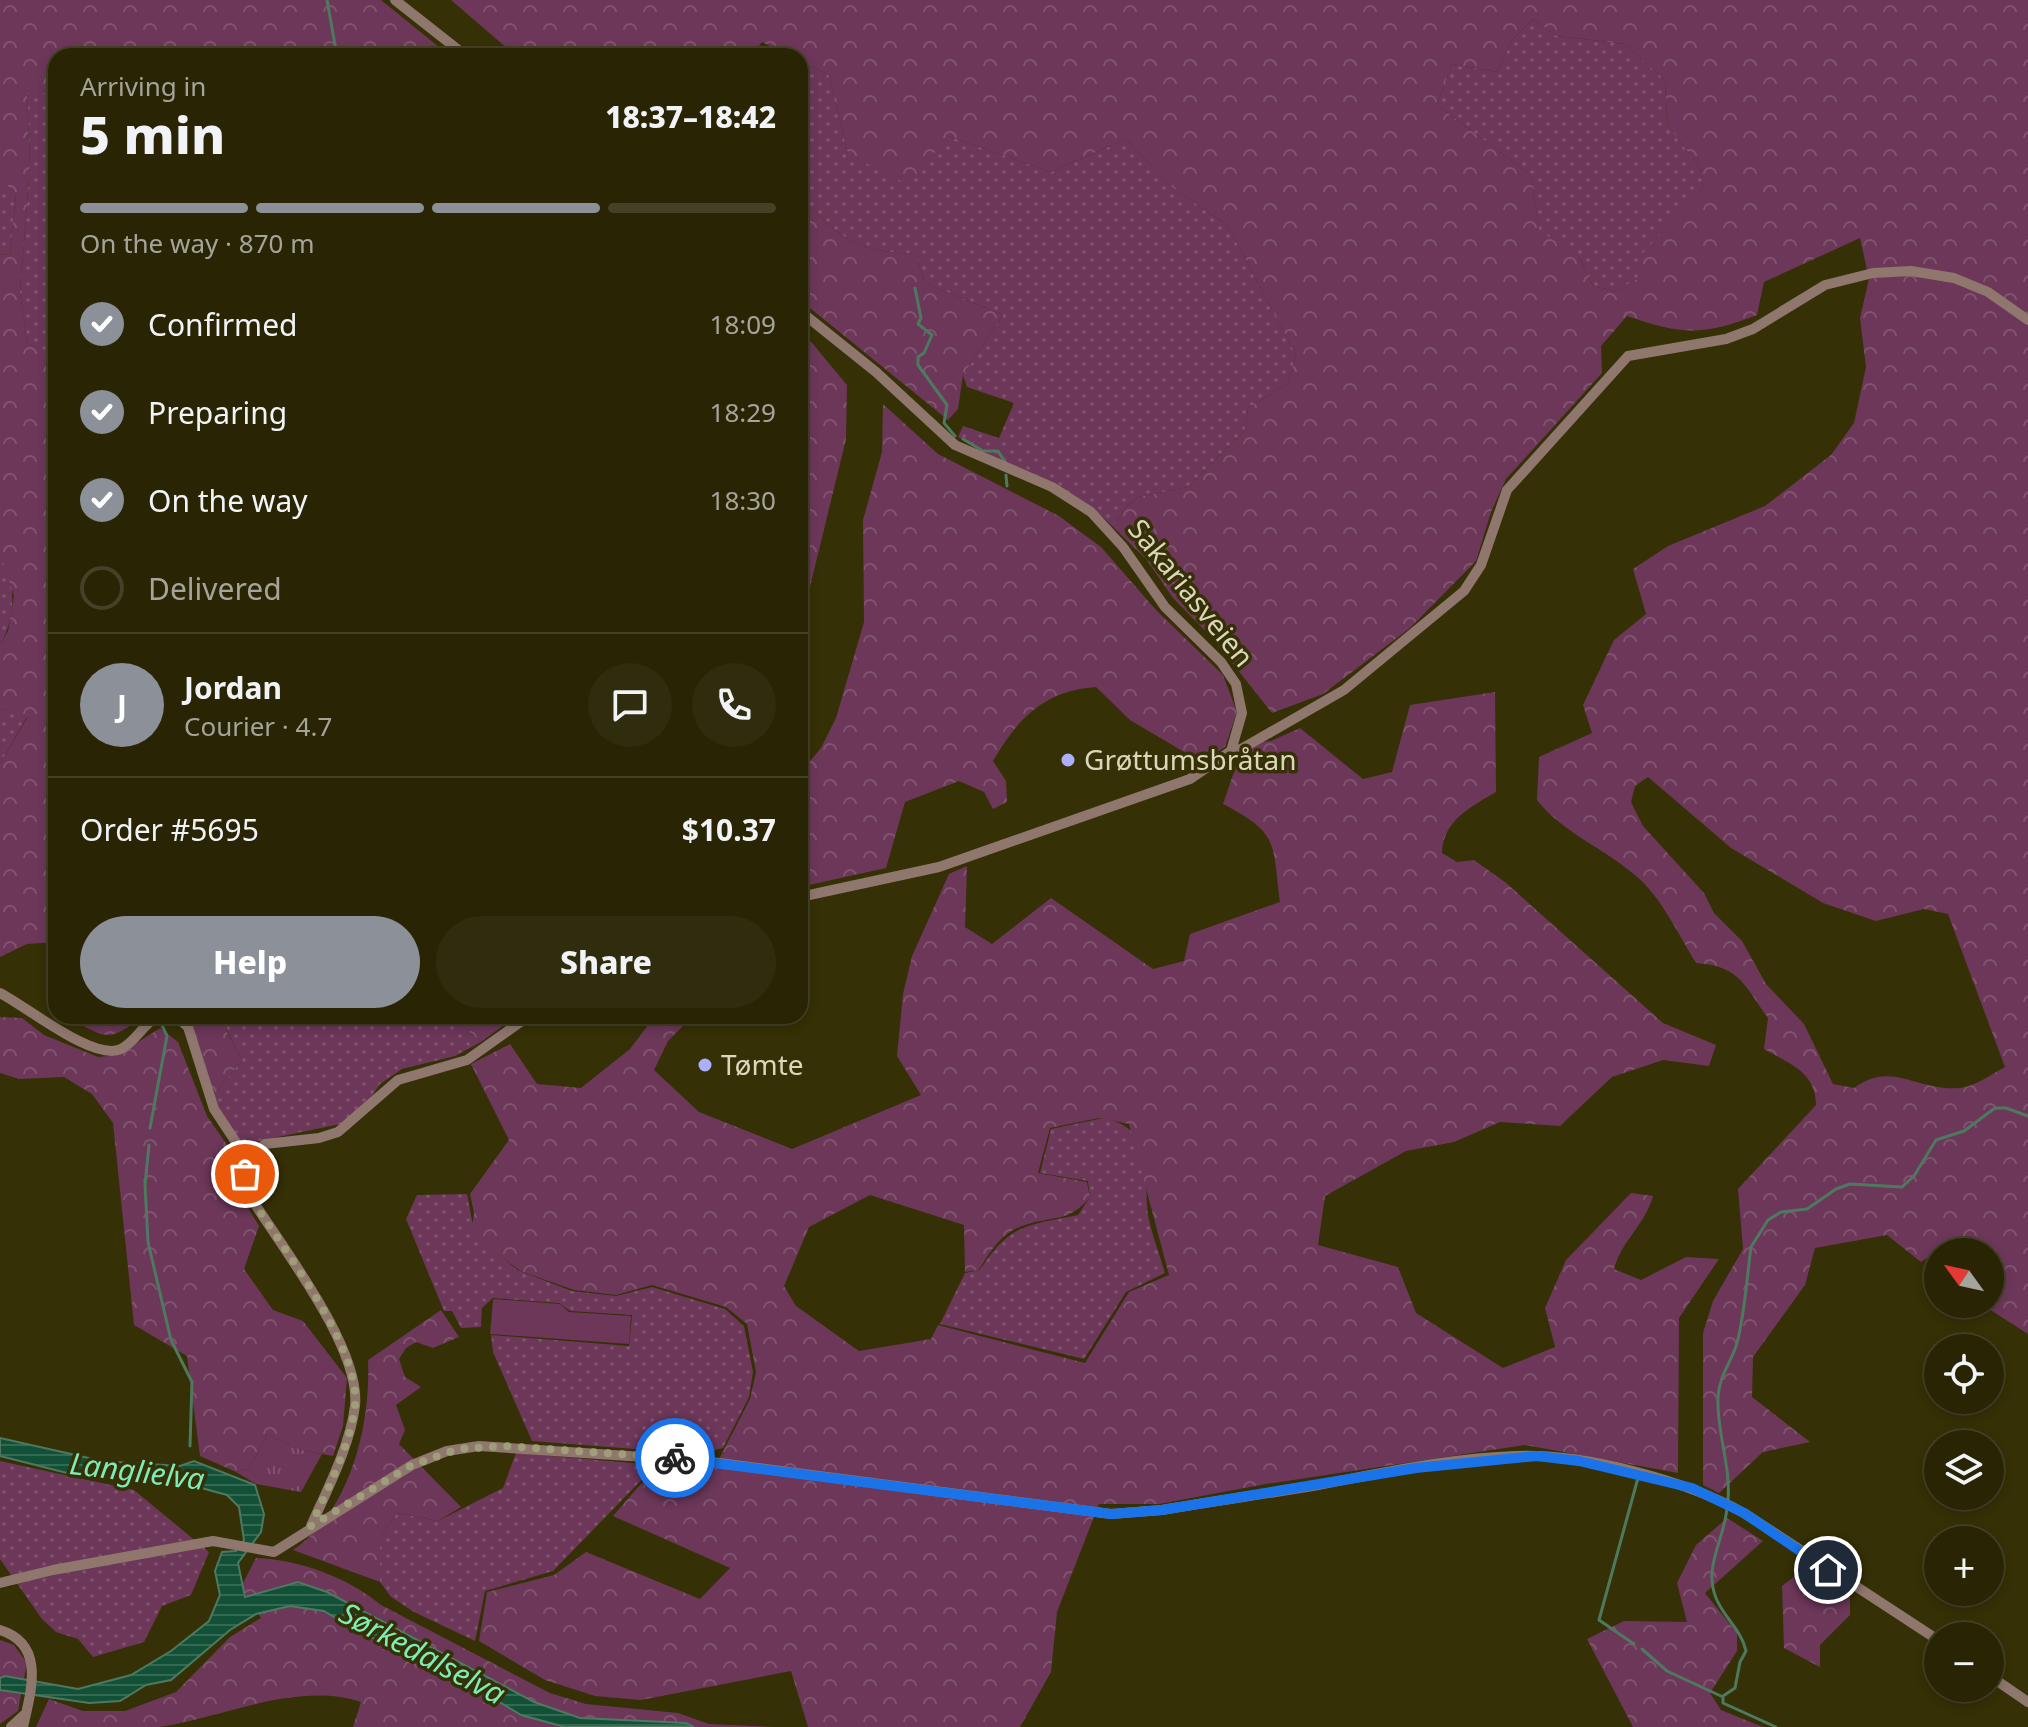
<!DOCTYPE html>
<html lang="en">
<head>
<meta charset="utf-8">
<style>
  body { margin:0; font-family:"Noto Sans",sans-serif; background:#302c0e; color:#f1f3f6; height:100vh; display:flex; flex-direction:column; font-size:30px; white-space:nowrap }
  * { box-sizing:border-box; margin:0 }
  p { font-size:26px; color:#a5a49a }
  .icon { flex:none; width:44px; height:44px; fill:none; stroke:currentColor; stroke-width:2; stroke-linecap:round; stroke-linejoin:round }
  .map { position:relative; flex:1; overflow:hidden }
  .details { position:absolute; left:48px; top:48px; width:760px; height:976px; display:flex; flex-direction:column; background:#282404; border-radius:24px; box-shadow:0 4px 12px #0003,0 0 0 2px #444126 }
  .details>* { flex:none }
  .needle { width:52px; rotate:303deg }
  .tools { position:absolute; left:1924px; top:1238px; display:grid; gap:16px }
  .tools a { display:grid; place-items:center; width:80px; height:80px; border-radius:50%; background:#282404; box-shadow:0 4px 12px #0003,0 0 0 2px #444126; font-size:40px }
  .pin { position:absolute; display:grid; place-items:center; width:68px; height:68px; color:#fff; margin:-34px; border:4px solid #fff; border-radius:50%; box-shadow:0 2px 8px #0007 }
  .courier { position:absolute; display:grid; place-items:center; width:80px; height:80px; margin:-40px; border:6px solid #1a73e8; border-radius:50%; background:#fff; color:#222; box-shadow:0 2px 10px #0007 }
  .head em { font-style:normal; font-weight:800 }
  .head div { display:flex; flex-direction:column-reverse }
  .head { display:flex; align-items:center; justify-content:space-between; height:136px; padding:0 32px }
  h1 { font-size:52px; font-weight:800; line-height:60px }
  .bar { display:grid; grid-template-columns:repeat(4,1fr); gap:12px 8px; align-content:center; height:96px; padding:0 32px }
  .bar i { height:10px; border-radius:6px; background:#444126 }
  .bar .active { background:#8c9099 }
  .bar p { grid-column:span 4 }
  .line { display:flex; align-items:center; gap:20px; padding:0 32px; border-top:2px solid #444126 }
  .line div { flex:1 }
  .round { display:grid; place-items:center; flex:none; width:84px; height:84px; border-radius:42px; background:#302c0e }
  ol { padding:0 32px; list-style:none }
  li { display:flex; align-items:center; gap:24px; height:88px }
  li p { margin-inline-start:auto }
  li .icon { padding:8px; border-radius:50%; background:#8c9099; color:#fff; stroke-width:4 }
  li:last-child { color:#a5a49a }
  li i { width:44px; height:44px; border:4px solid #444126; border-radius:50% }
  .button { display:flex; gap:16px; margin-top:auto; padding:16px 32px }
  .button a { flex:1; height:92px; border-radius:48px; background:#8c9099; color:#fff; font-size:32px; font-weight:800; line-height:92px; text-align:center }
  .button a+a { background:#302c0e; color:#f1f3f6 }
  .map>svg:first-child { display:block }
</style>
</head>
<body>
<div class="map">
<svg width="2028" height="1727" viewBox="0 0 2028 1727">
  <defs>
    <pattern id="grass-dots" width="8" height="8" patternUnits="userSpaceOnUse" patternTransform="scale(2)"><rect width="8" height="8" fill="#6c3759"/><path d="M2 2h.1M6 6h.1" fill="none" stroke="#80536f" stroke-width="1.8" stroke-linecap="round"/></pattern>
    <pattern id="forest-crowns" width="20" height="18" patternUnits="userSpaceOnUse" patternTransform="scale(2)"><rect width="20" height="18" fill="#6c3759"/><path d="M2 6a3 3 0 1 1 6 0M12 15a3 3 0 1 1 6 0" fill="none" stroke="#80536f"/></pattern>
    <pattern id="park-tufts" width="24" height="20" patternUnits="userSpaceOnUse" patternTransform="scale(2)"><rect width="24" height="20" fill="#6c3759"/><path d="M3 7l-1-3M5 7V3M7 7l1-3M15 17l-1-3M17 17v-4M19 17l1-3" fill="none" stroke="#80536f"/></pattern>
    <pattern id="water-rules" width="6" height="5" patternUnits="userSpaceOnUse" patternTransform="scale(2)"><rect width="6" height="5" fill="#125138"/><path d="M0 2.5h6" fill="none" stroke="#346953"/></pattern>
  </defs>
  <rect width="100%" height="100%" fill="#353005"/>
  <path fill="url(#grass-dots)" d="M1533,19L1557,36L1625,44L1665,80L1667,124L1700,168L1703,188L1643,254L1638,279L1615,291L1593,286L1579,257L1539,231L1531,175L1437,105L1452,64L1497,72L1512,40Z
    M800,61L829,75L848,154L948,136L1051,172L1126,139L1172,187L1228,226L1296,355L1288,383L1248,408L1245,430L1188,487L1138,497L1125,508L1113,527C1065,478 1014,473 958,437L963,426L999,438L1014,403L967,387L963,375L1003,315L925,283L915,254C853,251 842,239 800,196Z
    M27,93H56V359H51L27,343L20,292L30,165Z
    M0,178L16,194L10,254L0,255Z
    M0,553C17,580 16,618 0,645Z
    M0,709L28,715L0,764Z
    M232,1016H452L481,1042L455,1056L402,1069L380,1084L365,1106L345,1123L259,1141L246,1150L212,1097L242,1060L226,1029Z
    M1103,1118C1160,1130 1141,1178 1149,1220C1153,1238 1160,1256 1165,1273L1126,1292L1084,1359L940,1324L965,1273L980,1270C1009,1224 1028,1225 1078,1215L1090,1197L1088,1181L1040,1173L1051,1129Z
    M467,1194L474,1231L517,1270L572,1291L616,1296L652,1287L725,1309L744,1326L753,1372L749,1397L723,1448L699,1454L532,1441L493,1352L491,1335L629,1346L632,1315L570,1311L559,1303L493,1298L482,1308L481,1327L461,1328L452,1311H444L406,1219L417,1195Z
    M516,1453L656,1465L553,1571L485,1591L475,1641L414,1612L391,1597L380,1582V1539L397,1513L438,1521L503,1488Z
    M0,1461L134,1490L209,1552L191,1595L162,1606L144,1642L93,1657L78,1639L56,1632L42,1619L0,1559Z"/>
  <path fill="url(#forest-crowns)" fill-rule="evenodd" d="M0,0H381L450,56H56V93H27L30,165L20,292L27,343L56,359V942L27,944L0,957V764L28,716L0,709V645L8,631L14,596L0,553V255L10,254L16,195L0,178Z
    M451,0H2028V1334L1981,1304H1990V1252L1955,1239L1921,1262L1887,1235L1815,1248L1805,1285L1753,1357L1752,1397L1810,1442L1763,1452L1719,1493L1703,1485V1333L1713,1301L1743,1249L1738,1189L1816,1105C1816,1072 1790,1064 1764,1049L1768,1018C1744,985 1740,966 1696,963C1678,934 1662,898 1636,876C1604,848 1564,834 1537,800L1539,757L1592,733L1583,705L1614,640L1646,614L1633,569L1668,546L1765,506L1831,455L1854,423L1866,367L1860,318L1869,279L1860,238L1764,282L1757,315C1703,336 1682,335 1627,316L1601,346L1602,373L1506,479L1491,512L1476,561L1410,628L1323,694L1272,713L1213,639L1173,598L1146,559L1113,527L1125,508L1138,497L1188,487L1245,430L1248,408L1288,383L1296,355L1228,226L1172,187L1126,139L1051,172L948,136L909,185L848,154L829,75L800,61V56H790L762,42L751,56H516ZM1533,19L1557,36L1625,44L1665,80L1667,124L1700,168L1703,188L1642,254L1637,279L1615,291L1593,286L1579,257L1539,230L1531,175L1437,105L1452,64L1497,72L1512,40ZM1648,777L1731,848L1823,903L1876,921L1924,909L1948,914L2005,1067C1992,1074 1974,1087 1960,1088C1915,1091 1892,1060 1854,1088L1833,1084L1804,1024L1766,984L1742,941L1714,913L1704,893L1643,826L1631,802L1635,786Z
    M800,196C842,239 853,251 915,254L925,283L1003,315L963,375L958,409L948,420L800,300Z
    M802,331L847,385L846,439L800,628Z
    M883,404L938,454L1059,516L1101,547L1156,610L1223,675L1237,712L1225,747L1201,762L1130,720L1096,687C1044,691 1018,718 993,761L1006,781L1007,802L993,809L984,792L959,781L905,802L886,868L800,887V773L821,748L836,718L864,622L863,520L882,452Z
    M1495,692L1496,792C1471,807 1443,820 1442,853L1457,862L1474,860L1505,882L1663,1023L1716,1045L1709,1066L1663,1060L1612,1077L1560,1126L1500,1122L1454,1142L1406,1151L1325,1196L1318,1245L1398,1267L1416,1313L1503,1368L1555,1347L1545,1308L1566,1260L1631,1193L1653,1196C1645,1225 1622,1240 1614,1269L1641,1280L1686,1257L1719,1259L1679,1318L1678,1473L1525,1445L1266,1484L1159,1504H1099L1057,1612L1051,1672L1020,1727H808L791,1671L641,1700L595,1696L545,1680L479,1641L487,1592L554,1575L586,1552L700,1599L730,1568L613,1516L660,1462L715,1467L750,1399L756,1372L747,1324L726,1307L652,1285L616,1295L574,1290L520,1271L471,1232L474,1213L470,1194L509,1140L471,1064L510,1044L537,1084L581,1088L630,1049L655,1016H693L668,1041L654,1070L699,1112L792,1149L921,1095L897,1056L903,994L912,956L949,874L967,866L965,927L992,944L1051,898L1153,969L1184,961L1190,934L1280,902C1272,842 1280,834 1223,804L1237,763L1253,743L1271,741L1300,728L1363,779L1392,772L1410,705ZM1099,1118L1129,1124L1169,1275L1129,1292L1085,1363L938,1325L931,1339L859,1351L796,1306L784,1286L809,1227L870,1195L964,1225L965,1272L979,1270C990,1252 1001,1233 1022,1226C1052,1215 1068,1224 1090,1197L1087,1182L1038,1173L1050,1128Z
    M66,1016H142C107,1046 103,1036 66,1016Z
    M185,1016H232L226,1030L242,1060L212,1097Z
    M452,1016H516L481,1042Z
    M0,1017L22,1018L44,1035L98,1057L118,1055L160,1028L178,1042L207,1116L237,1159L238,1191L259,1226L244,1269L273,1310L303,1321L347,1378L343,1426L333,1456L302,1450L267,1435L249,1469L236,1472L200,1456L187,1356L134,1325L113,1123L92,1094L64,1077L19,1079L0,1073Z
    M441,1310L459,1337L433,1348L416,1342L406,1348L399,1359L405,1377L421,1387L396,1405L405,1430L399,1444L461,1507L438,1521L397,1513L380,1539V1582L293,1550C350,1512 371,1425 368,1360Z
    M1727,1518L1763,1541L1705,1593L1737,1633V1651L1710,1693L1721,1710L1763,1727H1633L1587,1639L1624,1621L1687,1622L1677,1583L1696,1545Z
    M256,1558C298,1559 349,1578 381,1605L550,1693L586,1704L678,1713L709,1724L774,1727H353L361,1702C298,1681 223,1717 160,1727C121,1727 76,1727 36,1727L49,1699L83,1711H125L176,1692L230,1637L261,1618L241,1587Z
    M1804,1569L1850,1594V1615L1820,1645V1667L1784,1648L1782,1586Z
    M0,1640L14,1645L27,1663L18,1711L0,1724Z"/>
  <path fill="url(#park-tufts)" d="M267,1435L302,1450L322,1454L301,1492L256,1484L236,1472L249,1469Z"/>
  <path fill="#6c3759" d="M493,1299L560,1304L569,1312L631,1316L629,1344L490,1334Z"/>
  <path fill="url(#water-rules)" stroke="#4e795f" stroke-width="2" d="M0,1438L102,1461L180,1466L194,1461L255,1485L264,1514L261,1532L238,1563L245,1597L298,1582L327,1592L534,1702L580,1718L686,1723L694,1727H565L521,1715L446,1670L359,1632L324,1611L290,1606L256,1614L230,1630L171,1680L146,1685L120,1701L89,1703L0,1690V1678L5,1676L78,1689L131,1675L171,1651L209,1621L220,1595L215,1571L222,1552L236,1551L244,1540L239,1507L227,1495L183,1483L67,1473L0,1456Z"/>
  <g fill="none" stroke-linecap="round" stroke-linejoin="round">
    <path stroke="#4e795f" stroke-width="3" d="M327,0L337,56
      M915,288L921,318L918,324L932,335L924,353L918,357V365L947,405L944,423L955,436
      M963,439L983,451H998L1007,465
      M1006,475L1007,486
      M150,1128L167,1036L161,1023
      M149,1145L145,1185L148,1242L171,1340L192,1382L190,1446
      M1728,1500C1731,1465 1716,1431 1718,1396C1720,1372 1734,1359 1738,1339C1745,1309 1747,1277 1751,1247L1768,1220L1781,1212L1807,1209L1836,1189L1850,1184L1902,1187L1914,1176L1936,1140L1964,1131L1995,1108H2006L2028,1116
      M1727,1507C1725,1539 1703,1566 1716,1598C1724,1618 1741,1629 1746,1651L1740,1662L1735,1688L1723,1696V1703L1776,1727
      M1634,1644L1599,1620L1638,1478
      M1642,1649L1667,1671L1723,1697"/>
    <path stroke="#8f776e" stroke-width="10" d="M395,0L466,56
      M800,311L876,372L955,445L1052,487L1091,512L1123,547L1165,607L1221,662L1236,684L1242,713L1231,751L1190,779L939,867L800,897
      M1231,751L1241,749L1344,690L1464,591L1481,565L1507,490L1628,356L1726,339L1753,329L1825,285L1873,273L1911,271L1954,278L1988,292L2028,320
      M0,993C26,1006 94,1062 121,1049C137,1041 143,1023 159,1016
      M176,1016L188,1027L214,1109L247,1159
      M311,1526C327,1490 350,1446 355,1406C361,1349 284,1250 253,1201L245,1179L247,1159L265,1144L319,1138L338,1132L398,1080L467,1060L529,1016
      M0,1583L53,1570L213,1541L274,1552L412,1465L447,1451L479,1446L704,1461L1111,1514L1162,1510C1214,1501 1266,1494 1318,1485C1383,1473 1450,1458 1516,1456C1583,1453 1685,1480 1744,1513L1938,1640
      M0,1630C46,1644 31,1691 23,1727
      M1990,1676L2028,1702
      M11,1727L24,1715"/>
  </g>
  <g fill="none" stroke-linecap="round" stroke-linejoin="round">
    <path stroke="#a09d7b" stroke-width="8" stroke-dasharray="0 14.4" d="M245,1174L253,1201C284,1250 361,1349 355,1406C350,1446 327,1490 311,1526L412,1465L458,1449L504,1446L675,1458"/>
    <path stroke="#1a73e8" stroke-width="10" d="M675,1458L1111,1514L1162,1510L1416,1468L1537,1456L1579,1461L1692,1488L1744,1513L1828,1570"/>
  </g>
  <g fill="#acaffb" stroke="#353005" stroke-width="3">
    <circle cx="1068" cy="760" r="8"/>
    <circle cx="705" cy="1065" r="8"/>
  </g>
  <g text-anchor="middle" stroke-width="7" stroke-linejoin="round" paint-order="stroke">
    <g font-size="28" fill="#dad7bb" stroke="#353005">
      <text transform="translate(1191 593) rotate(51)" y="10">Sakariasveien</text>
    </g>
    <g font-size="28" fill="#dad7bb" stroke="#353005" text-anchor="start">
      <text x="1084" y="770">Grøttumsbråtan</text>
      <text x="721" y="1075">Tømte</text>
    </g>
    <g font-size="30" font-style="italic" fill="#7eecb9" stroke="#353005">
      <text transform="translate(137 1472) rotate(7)" y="10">Langlielva</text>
      <text transform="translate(422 1654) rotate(28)" y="10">Sørkedalselva</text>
    </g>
  </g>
</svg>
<div class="tools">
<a><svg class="needle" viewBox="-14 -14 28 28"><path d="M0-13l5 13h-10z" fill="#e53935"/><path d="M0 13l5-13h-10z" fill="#a5a49a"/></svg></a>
<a><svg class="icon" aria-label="locate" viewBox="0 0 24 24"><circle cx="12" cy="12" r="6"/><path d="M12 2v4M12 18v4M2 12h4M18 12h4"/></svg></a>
<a><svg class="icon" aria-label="layers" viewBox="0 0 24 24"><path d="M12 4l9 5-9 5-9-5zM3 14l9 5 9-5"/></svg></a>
<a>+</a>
<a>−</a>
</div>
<div class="pin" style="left:245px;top:1174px;background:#ea580c"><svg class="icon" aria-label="bag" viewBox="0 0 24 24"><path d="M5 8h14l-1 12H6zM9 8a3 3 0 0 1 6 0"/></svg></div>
<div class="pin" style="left:1828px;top:1570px;background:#1f2937"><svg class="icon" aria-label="home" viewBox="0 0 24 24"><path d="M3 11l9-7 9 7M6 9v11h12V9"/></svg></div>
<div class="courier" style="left:675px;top:1458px"><svg class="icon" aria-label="bike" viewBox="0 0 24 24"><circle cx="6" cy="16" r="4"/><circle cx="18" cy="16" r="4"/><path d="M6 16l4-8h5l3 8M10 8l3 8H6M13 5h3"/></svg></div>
<section class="details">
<div class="head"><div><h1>5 min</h1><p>Arriving in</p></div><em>18:37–18:42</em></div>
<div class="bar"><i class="active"></i><i class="active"></i><i class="active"></i><i></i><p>On the way · 870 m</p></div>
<ol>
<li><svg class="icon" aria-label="check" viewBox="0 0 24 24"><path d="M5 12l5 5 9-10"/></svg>Confirmed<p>18:09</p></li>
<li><svg class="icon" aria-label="check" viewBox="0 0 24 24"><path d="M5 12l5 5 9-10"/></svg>Preparing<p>18:29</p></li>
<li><svg class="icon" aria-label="check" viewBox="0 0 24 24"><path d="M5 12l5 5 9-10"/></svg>On the way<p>18:30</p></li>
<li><i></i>Delivered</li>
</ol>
<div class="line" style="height:144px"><b class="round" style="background:#8c9099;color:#fff">J</b><div><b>Jordan</b><p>Courier · 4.7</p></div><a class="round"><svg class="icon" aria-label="chat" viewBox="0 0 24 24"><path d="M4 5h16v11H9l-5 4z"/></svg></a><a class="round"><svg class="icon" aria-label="phone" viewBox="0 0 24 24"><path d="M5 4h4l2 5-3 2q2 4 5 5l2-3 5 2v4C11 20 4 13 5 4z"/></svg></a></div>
<div class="line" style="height:104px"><div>Order #5695</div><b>$10.37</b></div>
<div class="button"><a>Help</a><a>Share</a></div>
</section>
</div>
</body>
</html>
